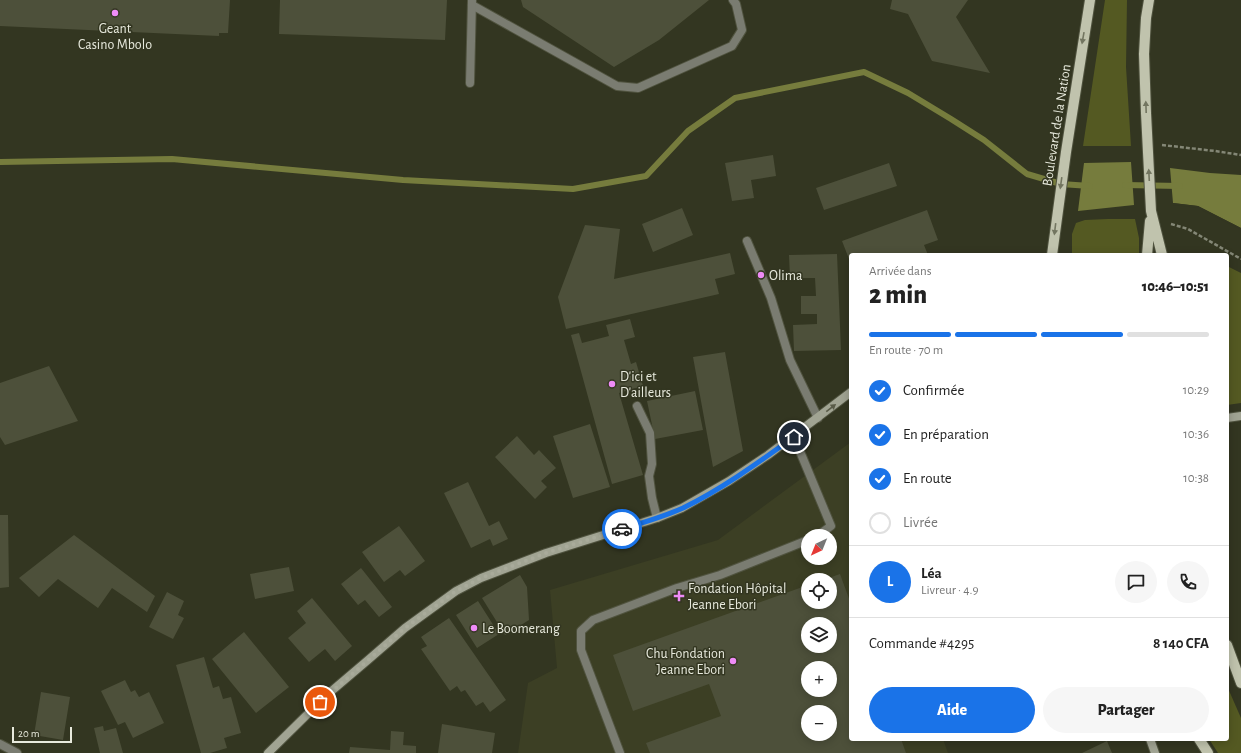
<!DOCTYPE html>
<html lang="fr">
<head>
<meta charset="utf-8">
<style>
  body { margin:0; font-family:"Alegreya Sans",sans-serif; background:#f6f6f6; color:#222; height:100vh; display:flex; flex-direction:column; font-size:15px; white-space:nowrap }
  * { box-sizing:border-box; margin:0 }
  p { font-size:13px; color:#767676 }
  .icon { flex:none; width:22px; height:22px; fill:none; stroke:currentColor; stroke-width:2; stroke-linecap:round; stroke-linejoin:round }
  .map { position:relative; flex:1; overflow:hidden }
  .panel { position:absolute; left:849px; top:253px; width:380px; height:488px; display:flex; flex-direction:column; background:#fff; border-radius:4px; box-shadow:0 2px 10px #0003 }
  .panel>* { flex:none }
  .needle { width:26px; rotate:223deg }
  .controls { position:absolute; left:801px; top:529px; display:grid; gap:8px }
  .controls a { display:grid; place-items:center; width:36px; height:36px; border-radius:50%; background:#fff; box-shadow:0 2px 10px #0003; font-size:20px }
  .scale { position:absolute; left:12px; bottom:10px; width:60px; box-sizing:border-box; padding-left:4px; border:2px solid #e8eadd; border-top:0; font-size:11px; line-height:14px; white-space:nowrap; color:#e8eadd; -webkit-text-stroke:3px #333621; paint-order:stroke }
  .pin { position:absolute; display:grid; place-items:center; width:34px; height:34px; color:#fff; margin:-17px; border:2px solid #fff; border-radius:50%; box-shadow:0 1px 4px #0007 }
  .courier { position:absolute; display:grid; place-items:center; width:40px; height:40px; margin:-20px; border:3px solid #1a73e8; border-radius:50%; background:#fff; color:#222; box-shadow:0 1px 5px #0007 }
  .overview em { font-style:normal; font-weight:800 }
  .overview div { display:flex; flex-direction:column-reverse }
  .overview { display:flex; align-items:center; justify-content:space-between; height:68px; padding:0 20px }
  h1 { font-size:26px; font-weight:800; line-height:30px }
  .bar { display:grid; grid-template-columns:repeat(4,1fr); gap:6px 4px; align-content:center; height:48px; padding:0 20px }
  .bar i { height:5px; border-radius:3px; background:#e0e0e0 }
  .bar .selected { background:#1a73e8 }
  .bar p { grid-column:span 4 }
  .line { display:flex; align-items:center; gap:10px; padding:0 20px; border-top:1px solid #e0e0e0 }
  .line div { flex:1 }
  .round { display:grid; place-items:center; flex:none; width:42px; height:42px; border-radius:21px; background:#f6f6f6 }
  ol { padding:0 20px; list-style:none }
  li { display:flex; align-items:center; gap:12px; height:44px }
  li p { margin-inline-start:auto }
  li .icon { padding:4px; border-radius:50%; background:#1a73e8; color:#fff; stroke-width:4 }
  li:last-child { color:#767676 }
  li i { width:22px; height:22px; border:2px solid #e0e0e0; border-radius:50% }
  .cta { display:flex; gap:8px; margin-top:auto; padding:8px 20px }
  .cta a { flex:1; height:46px; border-radius:24px; background:#1a73e8; color:#fff; font-size:16px; font-weight:800; line-height:46px; text-align:center }
  .cta a+a { background:#f6f6f6; color:#222 }
  .map>svg:first-child { display:block }
</style>
</head>
<body>
<div class="map">
<svg width="1241" height="753" viewBox="0 0 1241 753">
  <rect width="100%" height="100%" fill="#333621"/>
  <path fill="#3c3f24" fill-rule="evenodd" d="M851,442V739H943L948,753H518L528,683L557,668L550,590L718,540ZM808,536H830V558H808ZM808,580H830V602H808ZM808,624H830V646H808ZM808,668H830V690H808ZM808,712H830V734H808Z"/>
  <path fill="#545922" d="M1105,0H1127L1126,67L1131,146H1083Z
    M1108,219H1135L1139,238V255H1072V234L1076,223L1085,220Z
    M1227,266L1241,273V403L1227,405Z
    M1227,686L1241,718V753H1218L1209,739H1227Z"/>
  <path fill="#767c3d" d="M1131,162L1134,205L1078,211L1084,163Z
    M1170,168L1210,173L1241,175V228L1198,206L1173,203Z"/>
  <path fill="#333621" d="M1173,203L1198,206L1241,228V230L1198,208L1173,205Z"/>
  <g fill="none" stroke-linecap="round" stroke-linejoin="round">
    <path stroke="#767c3d" stroke-width="6" d="M0,162L172,159L403,180L573,189L646,176L688,131L735,98L864,72L908,93L951,119L984,140L1027,174L1061,184L1090,186
      M1125,185L1180,186"/>
  </g>
  <path fill="#4d503a" fill-rule="evenodd" d="M0,0H230L228,33H219V36L0,26Z
    M280,0H447L445,40L279,34Z
    M521,0H709L659,40L614,67L523,7Z
    M892,0H968L956,17L990,73L932,61L908,14L890,9Z
    M773,155L776,176L751,180L754,198L732,201L725,163Z
    M889,163L897,186L824,210L816,188Z
    M682,208L693,235L653,252L642,224Z
    M927,210L938,240L924,245L928,255H851V264L842,241Z
    M585,225L620,229L614,279L730,253L735,274L715,279L719,294L566,329L558,297Z
    M837,254L841,350L794,351L793,325L817,324V314H801V296H816L815,278H790L789,255Z
    M630,319L635,337L624,340L631,364L636,362L643,386L619,393L643,475L612,484L571,335L579,333L582,343L609,336L606,325Z
    M725,352L743,451L713,467L693,357Z
    M49,366L78,421L5,445L0,437V383Z
    M695,391L703,430L655,439L647,401Z
    M590,424L610,487L573,498L553,436Z
    M517,436L534,455L539,450L556,468L541,481L547,487L535,499L495,457Z
    M468,482L489,526L499,521L508,539L493,546L490,539L471,548L444,493Z
    M0,515H8L9,587L0,588Z
    M399,526L425,561L405,576L400,570L384,582L362,552Z
    M74,535L155,596L147,612L112,588L98,608L58,579L39,597L19,578Z
    M289,567L294,591L255,599L250,574Z
    M361,568L392,607L379,617L365,600L358,605L341,584Z
    M840,574L851,604V739H901L906,753H650L646,743L721,716L709,684L633,711L613,655L808,585V602H830V580H823ZM808,624H830V646H808ZM808,668H830V690H808ZM808,712H830V734H808Z
    M520,575L527,587L529,620L505,635L482,598Z
    M167,592L184,601L178,615L184,618L173,639L149,627Z
    M312,598L352,646L335,661L325,649L309,662L288,638L306,623L297,611Z
    M478,601L499,634L477,648L456,615Z
    M449,618L506,700L490,712L483,702L476,706L465,690L461,692L457,686L450,691L421,649L427,646L421,637Z
    M244,632L289,687L256,713L212,659Z
    M204,657L213,688L219,686L223,699L231,697L241,733L224,738L227,748L210,753H201L176,665Z
    M125,680L131,692L135,690L139,697L149,692L164,723L133,738L125,722L118,725L101,691Z
    M41,692L70,697L63,740L34,735Z
    M442,724L495,733L492,753H438Z
    M103,726L104,731L116,728L123,753H100L94,728Z
    M391,731L404,732L403,745L416,746V753H349L350,747L390,750Z
    M1107,741L1112,753H1082Z"/>
  <g fill="none" stroke-linecap="round" stroke-linejoin="round">
    <defs>
      <path id="service" d="M472,5L617,86L638,88L732,46L742,30L736,4L733,0
        M747,241L771,298L790,360L818,418
        M637,406L650,433L652,464L649,476L652,498L657,518
        M794,437L831,526L817,536
        M620,753L581,650V631L593,620L677,588L720,575L808,540"/>
      <path id="minor" d="M470,83L472,0
        M0,744L17,753"/>
      <path id="secondary" d="M1227,418L1241,416
        M1150,739L1155,753
        M268,753L328,694L368,660L405,628L456,591L481,578L546,553L657,518L682,508L729,481L768,455L851,392"/>
      <path id="primary" d="M1149,0L1146,18L1144,54L1146,113L1151,211L1162,255
        M1052,255L1066,152L1090,0
        M1147,255L1150,221
        M1227,645L1241,683
        M1199,739L1208,753"/>
    </defs>
    <use href="#service" stroke="#50533f" stroke-width="10"/>
    <use href="#minor" stroke="#50533f" stroke-width="10"/>
    <use href="#secondary" stroke="#50533f" stroke-width="10"/>
    <use href="#primary" stroke="#50533f" stroke-width="12"/>
    <path stroke="#848776" stroke-width="2.5" stroke-dasharray="4 2" stroke-linecap="butt" d="M1162,145L1215,151L1241,155
      M1171,224L1188,229L1241,259"/>
    <use href="#service" stroke="#7a7c71" stroke-width="8"/>
    <use href="#minor" stroke="#7a7c71" stroke-width="8"/>
    <use href="#secondary" stroke="#a1a493" stroke-width="8"/>
    <use href="#primary" stroke="#c0c3ad" stroke-width="10"/>
  </g>
  <defs><path id="oneway-solid" d="M-6-.8H1V-3.2L6.5 0L1 3.2V.8H-6Z"/></defs>
  <g fill="#727560">
    <use href="#oneway-solid" transform="translate(1083 38) rotate(100)"/>
    <use href="#oneway-solid" transform="translate(1146 107) rotate(-92)"/>
    <use href="#oneway-solid" transform="translate(1149 175) rotate(-93)"/>
    <use href="#oneway-solid" transform="translate(1061 183) rotate(98)"/>
    <use href="#oneway-solid" transform="translate(1055 229) rotate(97)"/>
  </g>
  <use fill="#5a5c49" href="#oneway-solid" transform="translate(831 408) rotate(-38)"/>
  <g fill="none" stroke-linecap="round" stroke-linejoin="round">
    <path stroke="#a9ab9b" stroke-width="4" stroke-dasharray="0 7.2" d="M320,702L405,628L456,591L481,578L546,553L622,529"/>
    <path stroke="#1a73e8" stroke-width="5" d="M622,529C642,523 663,517 683,508C722,489 759,462 794,437"/>
  </g>
  <g fill="#ef8bf7" stroke="#333621" stroke-width="1.5">
    <circle cx="115" cy="13" r="4"/>
    <circle cx="761" cy="275" r="4"/>
    <circle cx="612" cy="384" r="4"/>
    <path d="M677 590h4v4h4v4h-4v4h-4v-4h-4v-4h4z"/>
    <circle cx="474" cy="628" r="4"/>
    <circle cx="733" cy="661" r="4"/>
  </g>
  <g text-anchor="middle" stroke-width="3" stroke-linejoin="round" paint-order="stroke">
    <g font-size="14" fill="#e8eadd" stroke="#333621" text-anchor="start">
      <text x="115" y="33" text-anchor="middle">Geant<tspan x="115" dy="16">Casino Mbolo</tspan></text>
      <text x="769" y="280">Olima</text>
      <text x="620" y="381">D'ici et<tspan x="620" dy="16">D'ailleurs</tspan></text>
      <text x="688" y="593">Fondation Hôpital<tspan x="688" dy="16">Jeanne Ebori</tspan></text>
      <text x="482" y="633">Le Boomerang</text>
      <text x="725" y="658" text-anchor="end">Chu Fondation<tspan x="725" dy="16">Jeanne Ebori</tspan></text>
    </g>
    <g font-size="14" fill="#e8eadd" stroke="#333621">
      <text transform="translate(1056 125) rotate(-81)" y="5">Boulevard de la Nation</text>
    </g>
  </g>
</svg>
<div class="controls">
<a><svg class="needle" viewBox="-14 -14 28 28"><path d="M0-13l5 13h-10z" fill="#e53935"/><path d="M0 13l5-13h-10z" fill="#767676"/></svg></a>
<a><svg class="icon" aria-label="locate" viewBox="0 0 24 24"><circle cx="12" cy="12" r="6"/><path d="M12 2v4M12 18v4M2 12h4M18 12h4"/></svg></a>
<a><svg class="icon" aria-label="layers" viewBox="0 0 24 24"><path d="M12 4l9 5-9 5-9-5zM3 14l9 5 9-5"/></svg></a>
<a>+</a>
<a>−</a>
</div>
<div class="scale">20 m</div>
<div class="pin" style="left:320px;top:702px;background:#ea580c"><svg class="icon" aria-label="bag" viewBox="0 0 24 24"><path d="M5 8h14l-1 12H6zM9 8a3 3 0 0 1 6 0"/></svg></div>
<div class="pin" style="left:794px;top:437px;background:#1f2937"><svg class="icon" aria-label="home" viewBox="0 0 24 24"><path d="M3 11l9-7 9 7M6 9v11h12V9"/></svg></div>
<div class="courier" style="left:622px;top:529px"><svg class="icon" aria-label="car" viewBox="0 0 24 24"><path d="M5 17H2v-5l4-1 3-4h7l3 4 3 1v5h-3M9 17h6M6 11h13"/><circle cx="7" cy="17" r="2"/><circle cx="17" cy="17" r="2"/></svg></div>
<section class="panel">
<div class="overview"><div><h1>2 min</h1><p>Arrivée dans</p></div><em>10:46–10:51</em></div>
<div class="bar"><i class="selected"></i><i class="selected"></i><i class="selected"></i><i></i><p>En route · 70 m</p></div>
<ol>
<li><svg class="icon" aria-label="check" viewBox="0 0 24 24"><path d="M5 12l5 5 9-10"/></svg>Confirmée<p>10:29</p></li>
<li><svg class="icon" aria-label="check" viewBox="0 0 24 24"><path d="M5 12l5 5 9-10"/></svg>En préparation<p>10:36</p></li>
<li><svg class="icon" aria-label="check" viewBox="0 0 24 24"><path d="M5 12l5 5 9-10"/></svg>En route<p>10:38</p></li>
<li><i></i>Livrée</li>
</ol>
<div class="line" style="height:72px"><b class="round" style="background:#1a73e8;color:#fff">L</b><div><b>Léa</b><p>Livreur · 4.9</p></div><a class="round"><svg class="icon" aria-label="chat" viewBox="0 0 24 24"><path d="M4 5h16v11H9l-5 4z"/></svg></a><a class="round"><svg class="icon" aria-label="phone" viewBox="0 0 24 24"><path d="M5 4h4l2 5-3 2q2 4 5 5l2-3 5 2v4C11 20 4 13 5 4z"/></svg></a></div>
<div class="line" style="height:52px"><div>Commande #4295</div><b>8 140 CFA</b></div>
<div class="cta"><a>Aide</a><a>Partager</a></div>
</section>
</div>
</body>
</html>
